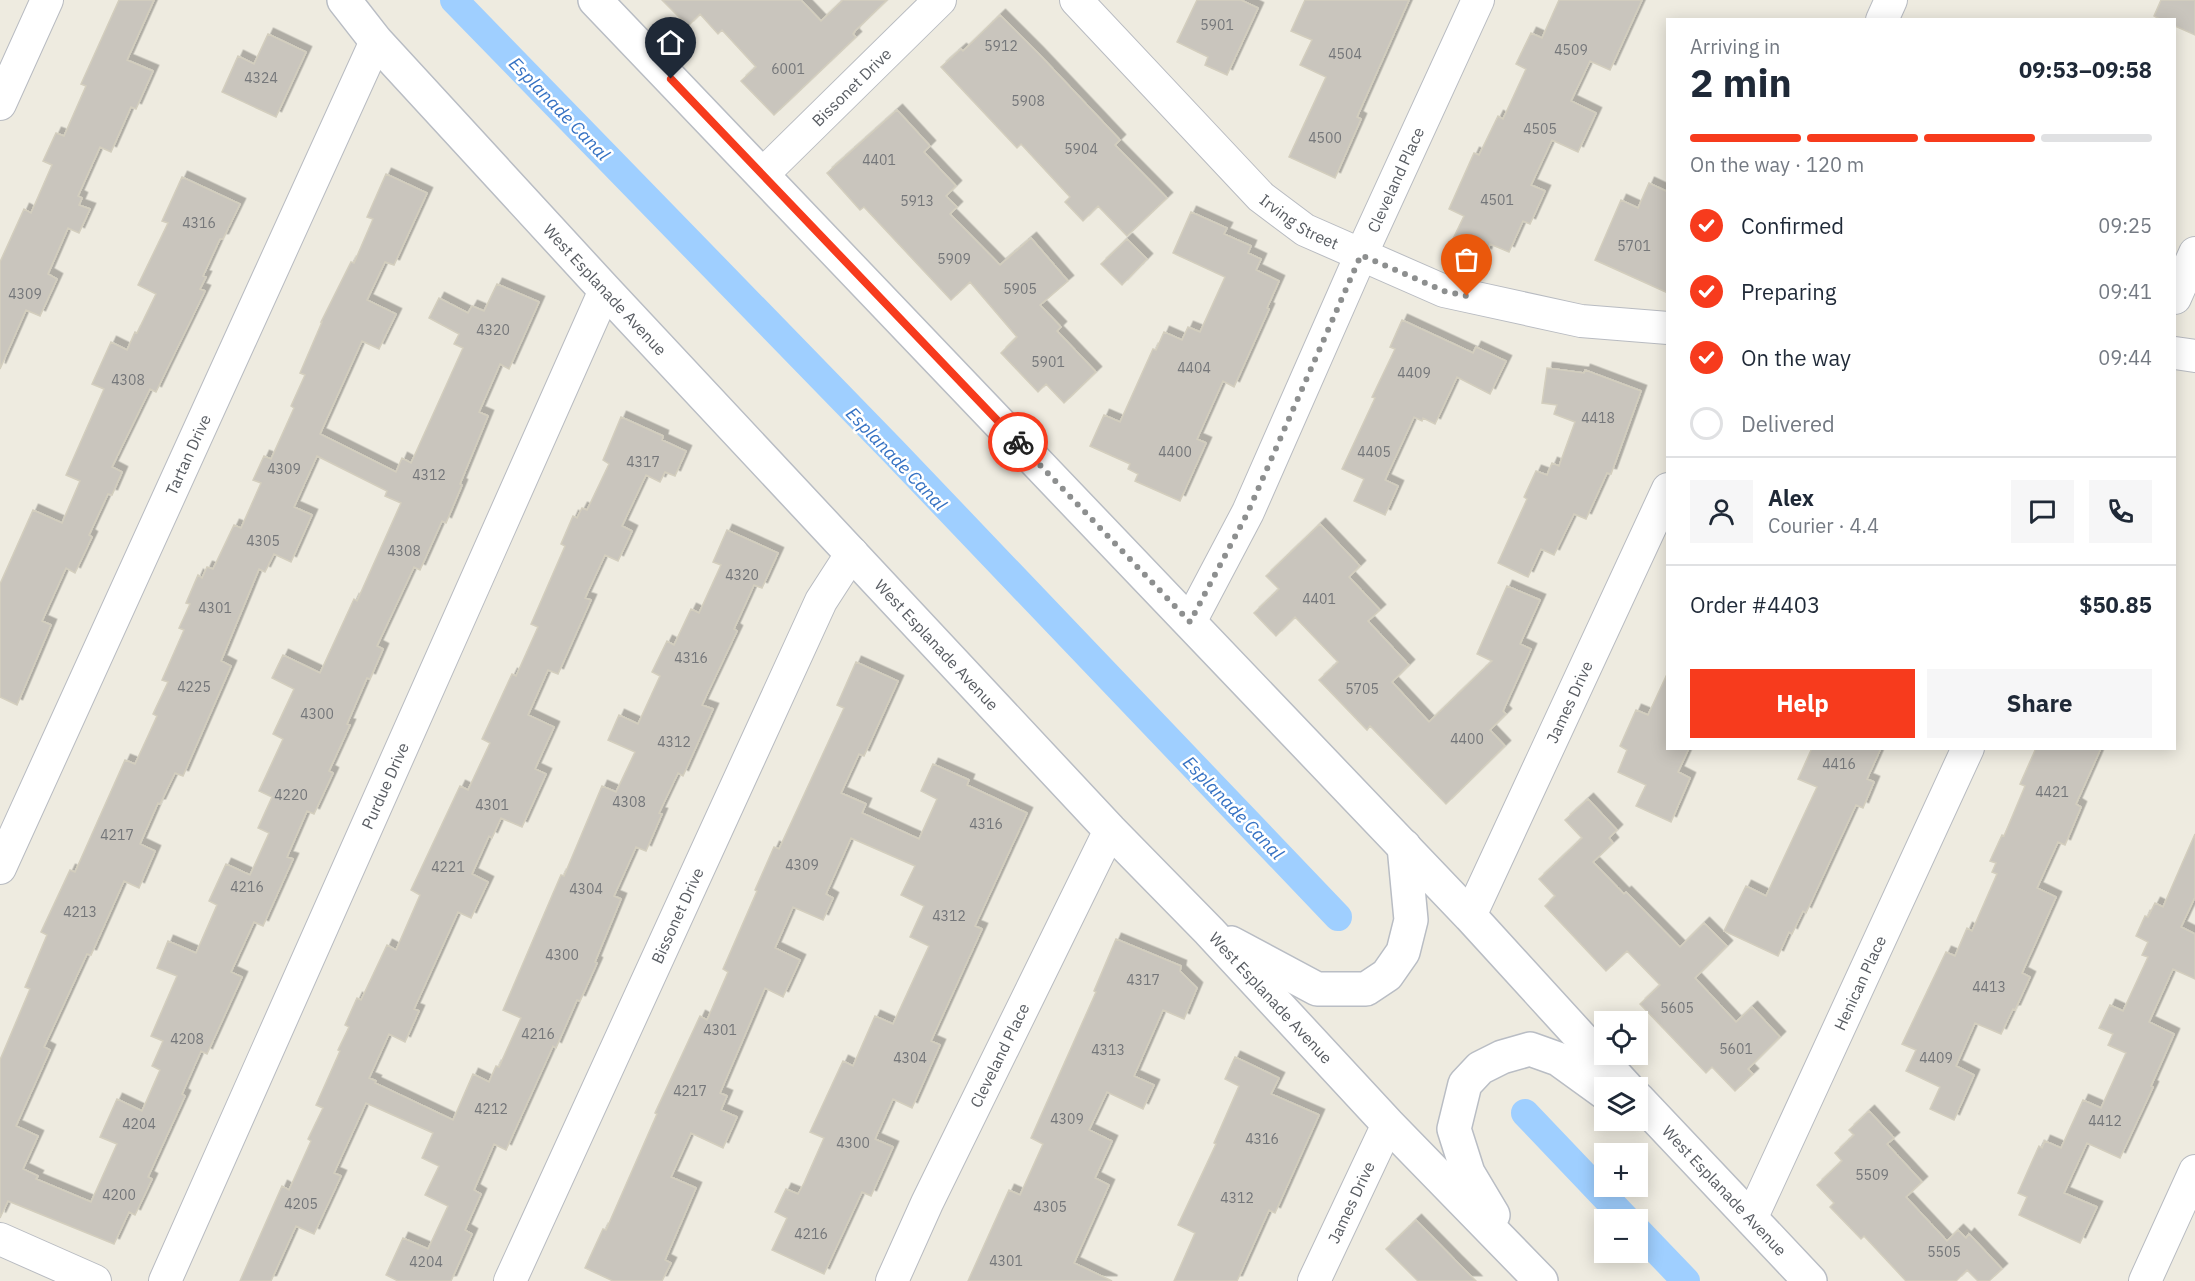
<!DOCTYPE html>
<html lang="en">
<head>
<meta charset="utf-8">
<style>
  body { margin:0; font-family:"IBM Plex Sans",sans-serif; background:#f6f6f7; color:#1f2937; height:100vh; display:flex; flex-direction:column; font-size:22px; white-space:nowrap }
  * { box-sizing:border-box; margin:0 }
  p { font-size:20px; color:#747a83 }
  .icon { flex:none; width:33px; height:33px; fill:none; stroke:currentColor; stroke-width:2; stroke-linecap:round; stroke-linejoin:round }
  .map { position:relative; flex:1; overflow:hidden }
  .details { position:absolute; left:1666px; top:18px; width:510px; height:732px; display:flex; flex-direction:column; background:#fff; border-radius:0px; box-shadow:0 3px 15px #0003 }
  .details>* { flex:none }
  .fabs { position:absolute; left:1594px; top:1011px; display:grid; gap:12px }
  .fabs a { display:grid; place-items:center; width:54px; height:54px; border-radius:0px; background:#fff; box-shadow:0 3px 15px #0003; font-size:30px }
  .pin { position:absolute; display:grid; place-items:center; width:51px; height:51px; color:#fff; margin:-62px -26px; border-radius:50% 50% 50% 0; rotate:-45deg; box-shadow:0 0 6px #0007 }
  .pin .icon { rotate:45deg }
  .courier { position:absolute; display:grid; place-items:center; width:60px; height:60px; margin:-30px; border:4px solid #f73b1d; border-radius:50%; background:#fff; color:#222; box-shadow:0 2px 8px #0007 }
  .summary em { font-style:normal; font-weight:700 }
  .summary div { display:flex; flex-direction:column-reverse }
  .summary { display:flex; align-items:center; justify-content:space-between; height:102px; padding:0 24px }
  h1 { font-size:39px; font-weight:700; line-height:45px }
  .bar { display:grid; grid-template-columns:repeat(4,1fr); gap:9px 6px; align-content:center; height:72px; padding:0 24px }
  .bar i { height:8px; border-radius:4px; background:#e0e1e3 }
  .bar .selected { background:#f73b1d }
  .bar p { grid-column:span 4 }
  .line { display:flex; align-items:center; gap:15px; padding:0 24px; border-top:2px solid #e0e1e3 }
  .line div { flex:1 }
  .round { display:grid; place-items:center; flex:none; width:63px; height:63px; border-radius:0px; background:#f6f6f7 }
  ol { padding:0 24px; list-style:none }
  li { display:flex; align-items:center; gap:18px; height:66px }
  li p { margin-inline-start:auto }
  li .icon { padding:6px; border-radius:50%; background:#f73b1d; color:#fff; stroke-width:4 }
  li:last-child { color:#747a83 }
  li i { width:33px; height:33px; border:3px solid #e0e1e3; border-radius:50% }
  .primary-button { display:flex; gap:12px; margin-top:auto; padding:12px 24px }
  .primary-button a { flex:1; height:69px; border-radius:0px; background:#f73b1d; color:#fff; font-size:24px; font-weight:700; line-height:69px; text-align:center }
  .primary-button a+a { background:#f6f6f7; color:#1f2937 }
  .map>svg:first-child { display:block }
</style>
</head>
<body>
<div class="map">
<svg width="2195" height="1281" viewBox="0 0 2195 1281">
  <defs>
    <filter id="shadow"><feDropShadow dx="5.5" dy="-5.5" stdDeviation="0" flood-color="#0004"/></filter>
  </defs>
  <rect width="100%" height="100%" fill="#eeebe0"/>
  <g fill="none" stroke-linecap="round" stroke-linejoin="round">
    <path stroke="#9fcfff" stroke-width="28" d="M454,0L893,451L1338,917
      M1525,1113L1627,1220
      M1638,1231L1686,1281"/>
  </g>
  <path fill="#c9c5bd" stroke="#d3cebe" stroke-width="1.5" fill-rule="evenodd" filter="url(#shadow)" d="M119,0H154L127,60L153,71L136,109L131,107L111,152L100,147L78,196L82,198L79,205L90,209L79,233L68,228L48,274L57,279L40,316L26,310L0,369V262L24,209L31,213L52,165L43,161L56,133L64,136L86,86L81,84Z
    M662,0H801L821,21L843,0H887L855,31L853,34L856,37L774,115L741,81L756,67L722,30L718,34L700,14L688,26Z
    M1197,0H1241L1258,8L1227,75L1205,65L1208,57L1177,42Z
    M1305,0H1409L1357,117L1361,119L1335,178L1289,157L1326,77L1300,65L1312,40L1291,31Z
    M1559,0H1642L1610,70L1590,61L1571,101L1596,113L1578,152L1552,140L1531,185L1545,191L1530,224L1523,221L1509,252L1490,244L1486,254L1453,239L1464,216L1449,209L1474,153L1479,155L1498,116L1503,119L1526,69L1516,64L1531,33L1542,38Z
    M2161,0H2195V35L2175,26V20H2161L2154,16Z
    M1000,15L1038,53L1120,140L1115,145L1167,198L1127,236L1098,206L1083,221L1065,202L1070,197L1021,144L1017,148L941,67L961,49L963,51Z
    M268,34L306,52L276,117L222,92L238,56L254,64Z
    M897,110L930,146L924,152L956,186L946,196L957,207L950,214L1000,265L1031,238L1068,281L1040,305L1061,327L1057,331L1096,372L1064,403L1046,384L1038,392L1001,353L1017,337L970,282L951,300L864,207L860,210L827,173Z
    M386,174L427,193L394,265L385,262L367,300L396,314L379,349L362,341L320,434L396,472L402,458L411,463L463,348L454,344L459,334L429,318L439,298L468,313L472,306L484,311L497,284L539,302L509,369L500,364L479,412L488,416L460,484L462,485L446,523L442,521L420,570L414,567L377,646L383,649L370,679L367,678L347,724L350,725L329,771L333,773L314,814L307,811L287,857L293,859L263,926L254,922L231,972L242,977L207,1054L201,1051L182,1094L185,1096L148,1177L152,1179L135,1215L129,1212L114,1244L8,1201L0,1218V1060L30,989L25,987L47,935L41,932L70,870L75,872L125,760L135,764L147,738L157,716L153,714L168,682L162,680L184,630L179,628L190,604L186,603L198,575L202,578L207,567L213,569L234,525L241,528L261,483L253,480L264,456L271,459L294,408L291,406L305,375L300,373L322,322H321L351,262L354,263L373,219L367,217ZM317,456L387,491L385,496L401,503L357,601L354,599L320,673L283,655L272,678L294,689L273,734L283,739L259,791L272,797L258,828L269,833L250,875L226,864L209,901L217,905L196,953L168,941L157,968L177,976L151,1036L163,1041L152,1066L160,1070L142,1111L117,1099L100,1137L117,1144L91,1202L36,1179L38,1176L23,1169L38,1136L16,1126L50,1050L44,1047L87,954L91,955L124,881L139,888L155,851L140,844L158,803L160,804L175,773L183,776L231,666L221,661L259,569L265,572L274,554L291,562L312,515L294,507Z
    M182,177L240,204L223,239H220L203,276L206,277L200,289L205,291L166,371L156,392L150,389L112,467L122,472L112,495L108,494L89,535L92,537L75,573L66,568L42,621L51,625L17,705L0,697V584L33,510L62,523L80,481L66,475L104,389L92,384L111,342L127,350L135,332L137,333L156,294L138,285L168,223L162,221Z
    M1649,183L1668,192V293L1595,260L1621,200L1638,208Z
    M1191,212L1227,228L1224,234L1251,246L1248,253L1261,259L1256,270L1279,281L1267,308L1269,309L1234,387L1223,381L1197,439L1206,443L1180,501L1135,481L1138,474L1128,469L1130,464L1090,446L1104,415L1120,422L1153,349L1156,350L1164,332L1182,340L1188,327L1200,332L1225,277L1173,253Z
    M1127,239L1147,259L1122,285L1101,264Z
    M1402,320L1473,353L1476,347L1506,361L1490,394L1457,377L1435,424L1423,418L1422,421L1414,417L1385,480L1398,486L1385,515L1354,501L1364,479L1342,469L1375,398L1372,397L1395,349L1390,347Z
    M1547,368L1584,373L1585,370L1641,391L1611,474L1607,473L1586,519L1574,514L1554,555L1541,549L1528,577L1498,563L1527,499L1524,497L1536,471L1547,475L1552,463L1559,466L1575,422L1554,414L1557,405L1542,403Z
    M621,417L663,436L662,440L686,451L675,476L665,472L660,482L646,475L622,526L632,531L618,561L605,555L585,598L591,600L558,674L548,670L528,715L554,727L535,769L546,774L522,827L501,818L492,838L489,836L472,874L488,882L471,918L458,912L414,1009L419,1011L405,1042L389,1034L369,1078L376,1081L375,1083L453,1120L473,1074L489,1082L496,1066L499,1067L521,1018L503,1010L551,898L561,875L564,876L602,786L616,792L635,752L608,740L619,715L638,724L660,676L652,672L667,641L674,645L691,609L699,613L721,565L713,562L727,530L778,553L762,588L754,585L734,629L737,631L702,705L713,709L683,776L678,773L659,813L662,814L646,851L636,847L614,896L621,899L595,962L597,963L580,1001L577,1000L556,1048L553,1046L506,1150L494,1144L474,1190L481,1194L465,1230L472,1234L451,1281H398L386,1275L403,1238L428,1249L448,1206L425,1195L439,1166L422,1158L433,1133L366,1103L334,1173L341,1176L314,1234L296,1226L271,1281H240L282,1186L289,1190L311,1141L308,1139L323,1108L316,1105L340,1051L338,1050L349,1027L345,1025L357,998L361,1000L387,945L396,950L420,895L411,890L460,786L468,790L490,743L482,739L512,674L516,676L538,627L531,624L565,546L561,544L573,516L577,518L582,508L587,510L609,464L603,460Z
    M1320,524L1360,566L1349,577L1380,610L1368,621L1409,665L1392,682L1429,722L1492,661L1477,654L1507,586L1540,600L1520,644L1531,649L1503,711L1506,714L1490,730L1505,746L1446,804L1370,726L1367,730L1319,680L1338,662L1295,617L1276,636L1254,613L1279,589L1266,576Z
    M856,662L898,681L864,756L859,754L841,793L866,804L862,813L919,839L937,799L921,791L933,764L969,780L967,785L1027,813L975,926L982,929L931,1041L940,1045L912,1108L893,1099L875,1139L893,1147L871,1196L862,1192L824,1274L772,1250L787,1218L775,1212L786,1189L798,1194L804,1183L824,1138L810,1132L843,1061L853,1066L875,1016L893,1024L929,946L910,937L924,906L901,895L915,866L851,838L826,894L833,898L823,920L793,907L775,948L800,960L783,997L765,988L720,1093L727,1096L721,1110L737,1117L723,1148L691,1133L671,1177L696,1188L665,1260L671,1263L662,1281H613L585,1268L603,1229L606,1230L657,1114L655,1113L700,1016L707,1020L728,972L723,969L757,891L755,890L774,847L779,849L844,708L837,705Z
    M1668,672V748H1689L1678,772L1690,778L1671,822L1636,806L1646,785L1618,772L1627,750L1620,746L1636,710L1648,715Z
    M1812,748H1881L1867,779L1874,782L1863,808L1856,805L1806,913L1803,911L1792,934L1789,932L1778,956L1724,931L1746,886L1766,896L1817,787L1798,779Z
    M2036,748H2101L2076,804L2081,807L2065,845L2058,842L2037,888L2056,897L2022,973L2030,977L2015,1010L2013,1009L2001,1034L1975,1023L1956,1066L1974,1075L1954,1120L1930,1109L1940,1087L1906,1071L1916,1050L1902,1044L1946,952L1955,956L1967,928L1972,931L1997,874L1992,872L1996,863L1990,861L2002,835L2004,836L2025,786L2020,784Z
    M1588,799L1617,830L1609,838L1613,843L1593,862L1624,894L1626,892L1680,947L1704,923L1727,946L1695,978L1736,1022L1752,1007L1780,1037L1748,1069L1753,1074L1735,1091L1712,1067L1706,1073L1640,1004L1660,985L1627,951L1606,971L1545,906L1555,896L1539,879L1582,838L1565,820Z
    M2195,834V897L2181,927L2195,934V979L2173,969L2149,1022L2174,1034L2151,1086L2153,1087L2120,1158L2087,1143L2064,1193L2097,1207L2080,1243L2019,1215L2027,1197L2018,1193L2039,1146L2042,1148L2045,1141L2061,1148L2083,1100L2101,1108L2126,1053L2108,1045L2113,1034L2099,1028L2110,1005L2123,1011L2148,957L2142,955L2148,942L2136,936L2145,916L2148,917L2155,903L2163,907Z
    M1116,939L1181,966L1180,971L1197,988L1184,1019L1163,1010L1134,1076L1154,1085L1143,1109L1107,1092L1089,1130L1112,1141L1095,1178L1109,1185L1074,1263L1112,1281H968L1009,1190L1020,1195L1043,1144L1031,1138L1096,992L1094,991Z
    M1235,1057L1279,1078L1271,1094L1319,1115L1275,1213L1269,1210L1237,1281H1174L1195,1233L1178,1225L1216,1144L1214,1143L1239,1086L1225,1079Z
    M1869,1111L1894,1138L1887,1144L1922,1182L1906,1197L1947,1241L1958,1230L1966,1238L1969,1234L2002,1269L1989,1281H1978L1967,1270L1956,1281H1906L1864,1236L1861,1239L1830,1207L1834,1203L1817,1185L1842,1161L1835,1153L1854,1135L1849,1130Z
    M1416,1220L1456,1261L1476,1281H1418L1386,1249Z"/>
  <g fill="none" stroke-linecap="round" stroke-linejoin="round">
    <defs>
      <g id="minor">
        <path id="s1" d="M1076,0L1261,197L1305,230L1444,291L1581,321L1668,328"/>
        <path d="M1882,20L1891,0"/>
        <path d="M0,104L47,0"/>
        <path id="s2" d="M763,174L940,0"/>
        <path d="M2175,298L2195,253"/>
        <path d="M2175,353L2195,356"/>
        <path id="s3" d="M1190,622L1248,512L1361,255L1478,0"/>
        <path id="s4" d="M0,868L376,41"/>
        <path id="s5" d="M1470,916L1668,489"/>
        <path id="s6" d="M1751,1219L1968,748"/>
        <path d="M0,1239L95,1281"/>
        <path id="s7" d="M165,1281L605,290"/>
        <path id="s8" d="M510,1281L821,601L852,553"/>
        <path id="s9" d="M892,1281L927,1203L1110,830"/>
        <path id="s10" d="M1314,1281L1388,1124"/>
        <path d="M2145,1281L2195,1171"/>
      </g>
      <g id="secondary">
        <path id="s11" d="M344,0L376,41L605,290L1110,830L1209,931L1388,1124L1541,1281"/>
        <path d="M595,0L1470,916L1627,1088"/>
        <path d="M1231,943L1317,989H1366L1387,975L1403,952L1411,920L1404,846"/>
        <path id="s12" d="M1638,1099L1810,1281"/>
        <path d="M1493,1215L1468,1173L1454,1129L1465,1084L1480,1068L1502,1057L1530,1049L1558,1059L1605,1093"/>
      </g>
    </defs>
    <use href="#minor" stroke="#b8bbc1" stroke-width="34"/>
    <use href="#secondary" stroke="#b9bdc4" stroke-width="36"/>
    <use href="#minor" stroke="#fff" stroke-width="32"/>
    <use href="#secondary" stroke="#fff" stroke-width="33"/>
  </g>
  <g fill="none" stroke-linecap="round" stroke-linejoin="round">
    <path stroke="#8d8f8f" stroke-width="6" stroke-dasharray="0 10.8" d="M1018,442L1190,622L1248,512L1361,255L1444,291L1467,296"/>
    <path stroke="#f73b1d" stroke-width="8" d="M671,79L1018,442"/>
  </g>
  <g text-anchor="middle" stroke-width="5" stroke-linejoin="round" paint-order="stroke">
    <g font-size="14" fill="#75777a">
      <text x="1217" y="30">5901</text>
      <text x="1001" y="51">5912</text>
      <text x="1571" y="55">4509</text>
      <text x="1345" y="59">4504</text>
      <text x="788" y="74">6001</text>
      <text x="261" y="83">4324</text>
      <text x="1028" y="106">5908</text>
      <text x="1540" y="134">4505</text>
      <text x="1325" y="143">4500</text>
      <text x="1081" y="154">5904</text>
      <text x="879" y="165">4401</text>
      <text x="1497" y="205">4501</text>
      <text x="917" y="206">5913</text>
      <text x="199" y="228">4316</text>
      <text x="1634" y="251">5701</text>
      <text x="954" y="264">5909</text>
      <text x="1020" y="294">5905</text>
      <text x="25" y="299">4309</text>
      <text x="493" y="335">4320</text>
      <text x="1048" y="367">5901</text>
      <text x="1194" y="373">4404</text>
      <text x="1414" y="378">4409</text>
      <text x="128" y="385">4308</text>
      <text x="1598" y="423">4418</text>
      <text x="1175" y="457">4400</text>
      <text x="1374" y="457">4405</text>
      <text x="643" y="467">4317</text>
      <text x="284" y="474">4309</text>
      <text x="429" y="480">4312</text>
      <text x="263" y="546">4305</text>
      <text x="404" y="556">4308</text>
      <text x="742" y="580">4320</text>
      <text x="1319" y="604">4401</text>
      <text x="215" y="613">4301</text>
      <text x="691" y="663">4316</text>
      <text x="194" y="692">4225</text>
      <text x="1362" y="694">5705</text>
      <text x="317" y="719">4300</text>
      <text x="1467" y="744">4400</text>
      <text x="674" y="747">4312</text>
      <text x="1839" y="769">4416</text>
      <text x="2052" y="797">4421</text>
      <text x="291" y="800">4220</text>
      <text x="629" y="807">4308</text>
      <text x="492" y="810">4301</text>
      <text x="986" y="829">4316</text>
      <text x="117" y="840">4217</text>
      <text x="802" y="870">4309</text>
      <text x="448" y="872">4221</text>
      <text x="247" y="892">4216</text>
      <text x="586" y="894">4304</text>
      <text x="80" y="917">4213</text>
      <text x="949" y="921">4312</text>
      <text x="562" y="960">4300</text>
      <text x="1143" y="985">4317</text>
      <text x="1989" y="992">4413</text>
      <text x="1677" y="1013">5605</text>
      <text x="720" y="1035">4301</text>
      <text x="538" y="1039">4216</text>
      <text x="187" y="1044">4208</text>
      <text x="1736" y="1054">5601</text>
      <text x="1108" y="1055">4313</text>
      <text x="910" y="1063">4304</text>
      <text x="1936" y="1063">4409</text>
      <text x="690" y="1096">4217</text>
      <text x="491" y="1114">4212</text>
      <text x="1067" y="1124">4309</text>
      <text x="2105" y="1126">4412</text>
      <text x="139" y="1129">4204</text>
      <text x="1262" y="1144">4316</text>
      <text x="853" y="1148">4300</text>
      <text x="1872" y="1180">5509</text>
      <text x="119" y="1200">4200</text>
      <text x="1237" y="1203">4312</text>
      <text x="301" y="1209">4205</text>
      <text x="1050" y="1212">4305</text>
      <text x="811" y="1239">4216</text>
      <text x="1944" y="1257">5505</text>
      <text x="1006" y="1266">4301</text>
      <text x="426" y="1267">4204</text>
    </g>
    <g font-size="16" fill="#595d63" stroke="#fff">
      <text dy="6" stroke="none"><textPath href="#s2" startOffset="124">Bissonet Drive</textPath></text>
      <text dy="6" stroke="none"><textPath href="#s3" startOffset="488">Cleveland Place</textPath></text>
      <text dy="6" stroke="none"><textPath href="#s1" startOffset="316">Irving Street</textPath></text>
      <text dy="6" stroke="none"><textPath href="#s11" startOffset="390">West Esplanade Avenue</textPath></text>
      <text dy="6" stroke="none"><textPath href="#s4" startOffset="454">Tartan Drive</textPath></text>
      <text dy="6" stroke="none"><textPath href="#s11" startOffset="876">West Esplanade Avenue</textPath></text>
      <text dy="6" stroke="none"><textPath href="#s5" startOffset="236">James Drive</textPath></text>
      <text dy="6" stroke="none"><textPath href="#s7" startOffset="542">Purdue Drive</textPath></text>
      <text dy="6" stroke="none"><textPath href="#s8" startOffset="402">Bissonet Drive</textPath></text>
      <text dy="6" stroke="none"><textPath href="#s6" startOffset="260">Henican Place</textPath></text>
      <text dy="6" stroke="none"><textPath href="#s11" startOffset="1362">West Esplanade Avenue</textPath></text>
      <text dy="6" stroke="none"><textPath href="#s9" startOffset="250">Cleveland Place</textPath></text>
      <text dy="6" stroke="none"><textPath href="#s12" startOffset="126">West Esplanade Avenue</textPath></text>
      <text dy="6" stroke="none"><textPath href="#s10" startOffset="87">James Drive</textPath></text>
    </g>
    <g font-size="18" font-style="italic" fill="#3672c3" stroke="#fff">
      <text transform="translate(559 109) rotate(46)" y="6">Esplanade Canal</text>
      <text transform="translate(896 459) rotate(46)" y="6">Esplanade Canal</text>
      <text transform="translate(1233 808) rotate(46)" y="6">Esplanade Canal</text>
    </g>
  </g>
</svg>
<div class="fabs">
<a><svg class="icon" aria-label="locate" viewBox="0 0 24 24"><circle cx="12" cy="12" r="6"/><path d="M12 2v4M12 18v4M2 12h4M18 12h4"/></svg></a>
<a><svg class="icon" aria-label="layers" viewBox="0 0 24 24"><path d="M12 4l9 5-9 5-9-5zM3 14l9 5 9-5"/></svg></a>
<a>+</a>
<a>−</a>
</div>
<div class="pin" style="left:1467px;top:296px;background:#ea580c"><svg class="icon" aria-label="bag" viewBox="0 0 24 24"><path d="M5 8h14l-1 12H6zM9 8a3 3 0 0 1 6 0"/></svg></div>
<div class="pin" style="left:671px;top:79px;background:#1f2937"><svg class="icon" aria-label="home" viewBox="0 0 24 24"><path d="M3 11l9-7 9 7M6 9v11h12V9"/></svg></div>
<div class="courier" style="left:1018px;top:442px"><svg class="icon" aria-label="bike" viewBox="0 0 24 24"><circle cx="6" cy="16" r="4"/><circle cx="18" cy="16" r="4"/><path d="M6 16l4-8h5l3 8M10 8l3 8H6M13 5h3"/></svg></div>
<section class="details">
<div class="summary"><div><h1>2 min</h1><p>Arriving in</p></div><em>09:53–09:58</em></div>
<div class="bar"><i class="selected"></i><i class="selected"></i><i class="selected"></i><i></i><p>On the way · 120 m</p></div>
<ol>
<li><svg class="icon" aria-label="check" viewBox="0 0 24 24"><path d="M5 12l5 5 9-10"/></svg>Confirmed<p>09:25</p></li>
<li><svg class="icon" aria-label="check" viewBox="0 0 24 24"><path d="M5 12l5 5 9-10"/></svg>Preparing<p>09:41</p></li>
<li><svg class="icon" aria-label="check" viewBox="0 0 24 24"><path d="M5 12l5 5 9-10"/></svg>On the way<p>09:44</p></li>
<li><i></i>Delivered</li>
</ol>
<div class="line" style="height:108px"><a class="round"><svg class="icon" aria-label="person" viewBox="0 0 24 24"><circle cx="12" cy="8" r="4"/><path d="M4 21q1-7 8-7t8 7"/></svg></a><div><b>Alex</b><p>Courier · 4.4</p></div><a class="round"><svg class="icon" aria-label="chat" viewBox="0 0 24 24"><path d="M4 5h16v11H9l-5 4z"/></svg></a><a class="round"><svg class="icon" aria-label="phone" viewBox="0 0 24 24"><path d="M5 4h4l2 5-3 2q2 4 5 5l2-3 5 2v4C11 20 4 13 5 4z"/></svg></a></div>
<div class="line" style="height:78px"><div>Order #4403</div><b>$50.85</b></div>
<div class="primary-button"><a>Help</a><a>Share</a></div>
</section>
</div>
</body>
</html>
